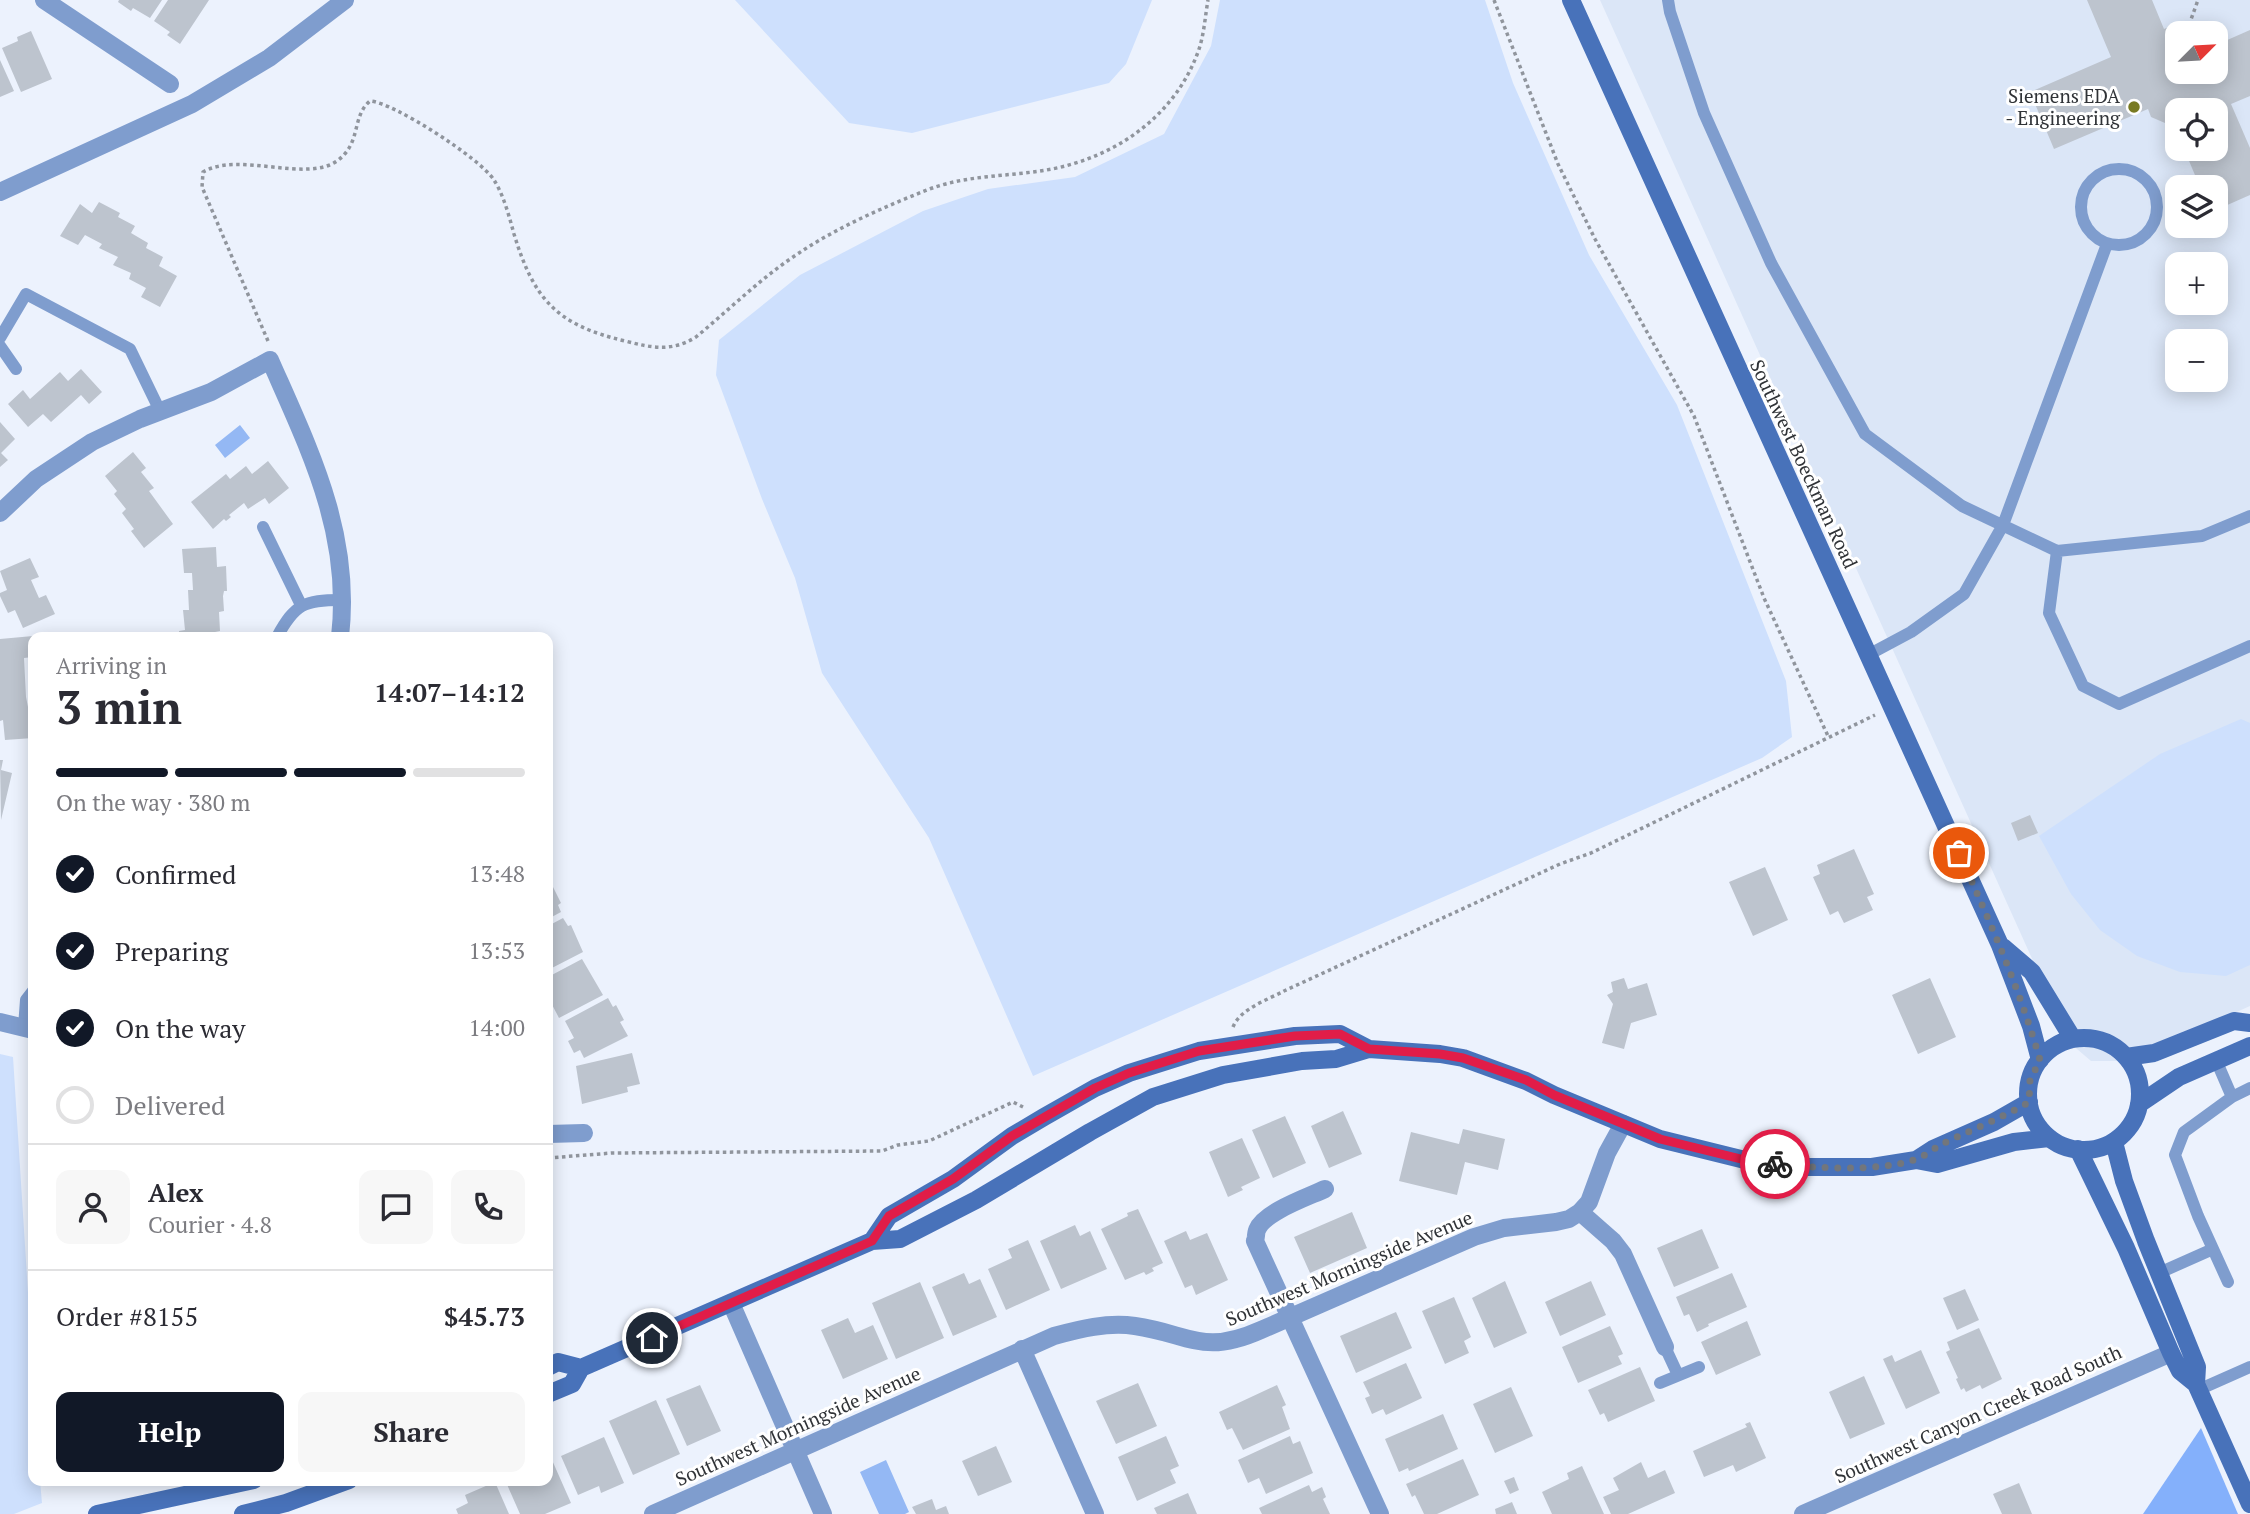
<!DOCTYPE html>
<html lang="en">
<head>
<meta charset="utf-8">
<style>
  body { margin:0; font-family:"PT Serif",serif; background:#f7f7f7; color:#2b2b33; height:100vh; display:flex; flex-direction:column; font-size:26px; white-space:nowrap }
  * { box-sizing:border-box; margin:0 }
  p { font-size:23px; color:#7c7c81 }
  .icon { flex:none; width:38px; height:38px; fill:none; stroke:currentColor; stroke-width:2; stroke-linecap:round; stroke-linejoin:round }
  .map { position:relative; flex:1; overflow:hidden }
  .side { position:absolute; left:28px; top:632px; width:525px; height:854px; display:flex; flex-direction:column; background:#fff; border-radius:14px; box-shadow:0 4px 18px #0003 }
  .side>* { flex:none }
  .needle { width:46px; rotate:66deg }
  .tools { position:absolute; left:2165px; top:21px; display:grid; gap:14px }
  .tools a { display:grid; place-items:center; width:63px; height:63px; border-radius:14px; background:#fff; box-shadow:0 4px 18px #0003; font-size:35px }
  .pin { position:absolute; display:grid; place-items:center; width:60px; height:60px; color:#fff; margin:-30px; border:4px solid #fff; border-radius:50%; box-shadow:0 2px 7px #0007 }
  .courier { position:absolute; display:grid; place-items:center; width:70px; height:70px; margin:-35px; border:5px solid #e11d48; border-radius:50%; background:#fff; color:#222; box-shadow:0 2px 9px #0007 }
  .head em { font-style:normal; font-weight:700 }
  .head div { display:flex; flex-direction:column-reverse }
  .head { display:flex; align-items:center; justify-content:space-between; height:119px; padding:0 28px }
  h1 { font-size:46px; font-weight:700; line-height:52px }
  .bar { display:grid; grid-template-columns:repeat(4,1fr); gap:10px 7px; align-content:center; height:84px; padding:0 28px }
  .bar i { height:9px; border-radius:5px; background:#e1e1e2 }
  .bar .selected { background:#111827 }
  .bar p { grid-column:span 4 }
  .line { display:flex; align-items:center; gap:18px; padding:0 28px; border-top:2px solid #e1e1e2 }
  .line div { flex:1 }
  .round { display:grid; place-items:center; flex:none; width:74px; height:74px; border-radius:14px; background:#f7f7f7 }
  ol { padding:0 28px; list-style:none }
  li { display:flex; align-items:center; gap:21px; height:77px }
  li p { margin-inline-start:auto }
  li .icon { padding:7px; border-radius:50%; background:#111827; color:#fff; stroke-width:4 }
  li:last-child { color:#7c7c81 }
  li i { width:38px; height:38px; border:4px solid #e1e1e2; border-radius:50% }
  .cta { display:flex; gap:14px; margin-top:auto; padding:14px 28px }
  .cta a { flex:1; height:80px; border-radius:14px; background:#111827; color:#fff; font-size:28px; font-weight:700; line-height:80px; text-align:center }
  .cta a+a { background:#f7f7f7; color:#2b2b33 }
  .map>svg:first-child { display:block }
</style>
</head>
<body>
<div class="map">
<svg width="2250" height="1514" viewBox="0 0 2250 1514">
  <rect width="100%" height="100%" fill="#ecf2fd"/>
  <path fill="#dbe6f7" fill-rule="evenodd" d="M1600,0H2250V1006L2127,1061H2091L2070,1043ZM2177,33H2216V72H2177ZM2177,110H2216V149H2177ZM2177,187H2216V226H2177ZM2177,264H2216V303H2177ZM2177,341H2216V380H2177Z"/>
  <path fill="#cee0fd" d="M735,0H1152L1126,64L1109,83L912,133L849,123Z
    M1220,0H1485L1513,83L1589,255L1677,405L1786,681L1792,737L1762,758L1033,1076L929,838L822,673L795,578L762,499L716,375L719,340L800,275L923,211L988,189L1075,177L1164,134L1211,46Z
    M2241,719L2250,723V965L2226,976L2180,972L2137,956L2100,930L2071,894L2039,836L2160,754Z
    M0,1054L13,1057L33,1371V1480L40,1481L42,1503L14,1514H0Z"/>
  <path fill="#84b0fb" d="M2201,1428L2238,1514H2143Z"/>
  <path fill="#94b8f4" d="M240,425L250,438L225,458L215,445Z
    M886,1460L909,1512L905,1514H879L860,1472Z"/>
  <path fill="#bdc4ce" d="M119,0H162L150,18L133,8L131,11L118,2Z
    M168,0H209L180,44L167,35L170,32L154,21Z
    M2087,0H2152L2164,29L2183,21L2203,31L2204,33H2177V72H2216V45L2250,30V96L2231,104L2250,148V195L2216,210V187H2200L2184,149H2216V110H2177V133L2171,120L2165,123L2151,117L2148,109L2054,149L2030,92L2111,57Z
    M31,31L52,79L21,92L2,48L18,41L17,37Z
    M0,60L14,91L0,97Z
    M99,202L120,213L118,217L135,226L131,233L148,243L146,248L163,257L159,266L177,276L160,307L141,297L146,288L129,279L131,273L113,265L118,257L99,248L102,244L85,235L78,245L60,236L80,204L92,213Z
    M81,369L102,392L89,404L81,395L51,422L43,414L28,427L8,404L23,390L30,399L60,372L68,381Z
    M0,422L15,439L1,453L8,460L0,467Z
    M133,452L146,468L141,472L154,488L149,491L173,524L144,548L131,531L134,529L122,513L126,509L114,494L117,491L105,476Z
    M268,461L289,488L269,504L265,498L248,509L244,503L229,515L231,517L226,521L224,519L213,529L191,502L226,474L230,479L246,466L252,474Z
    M216,547L217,567L226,566L227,591H224L223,596L224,611L219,612L220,631L215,632V637H179V631L185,630L183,610H189L188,590H193L192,573H184L182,549Z
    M30,558L39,577L31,580L39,598L46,595L55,614L23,628L15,610L8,613L0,596V593L7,590L0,571Z
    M33,636V657L24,658L26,697L30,717H33V738L5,740L3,720L0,721V639Z
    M0,760H3L1,770L12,773L1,820Z
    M2030,815L2038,833L2018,841L2011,823Z
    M1854,849L1874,894L1867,897L1873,910L1844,923L1838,911L1830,915L1813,877L1820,874L1817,865Z
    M1765,867L1788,920L1753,936L1729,882Z
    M553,887L561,903L558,905L561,912L548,919V890Z
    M563,918L568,926L571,925L583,952L548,970V926Z
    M582,959L603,995L559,1018L548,997V977Z
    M1624,978L1628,989L1647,983L1657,1015L1631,1023L1624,1049L1602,1043L1613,1004L1607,995L1613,992L1611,982Z
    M1930,978L1956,1037L1918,1054L1892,995Z
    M608,998L613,1007L616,1005L624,1020L620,1022L628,1036L584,1058L580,1050L574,1053L568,1041L574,1038L565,1021Z
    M632,1053L640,1084L627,1087L628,1092L582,1104L576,1066Z
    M1343,1111L1362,1154L1329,1168L1311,1126Z
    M1285,1116L1306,1163L1273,1178L1252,1130Z
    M1463,1129L1505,1139L1498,1170L1465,1162L1457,1195L1399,1181L1411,1132L1459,1144Z
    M1242,1138L1260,1178L1241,1187L1243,1190L1228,1197L1209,1152Z
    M1138,1209L1163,1263L1152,1268L1154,1271L1146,1275L1144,1272L1125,1280L1101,1229L1128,1216L1127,1213Z
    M1352,1212L1367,1248L1310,1273L1294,1237Z
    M1075,1225L1080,1236L1090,1231L1107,1269L1061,1289L1040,1241Z
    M1702,1229L1719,1268L1674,1287L1657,1248Z
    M1186,1231L1190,1240L1207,1233L1228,1280L1196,1295L1192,1285L1185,1288L1164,1241Z
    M1028,1240L1050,1290L1006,1310L988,1269L1012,1258L1008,1249Z
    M964,1273L969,1284L980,1279L997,1317L953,1336L932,1287Z
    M1732,1273L1747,1307L1708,1324L1709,1326L1697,1332L1689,1314L1684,1316L1676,1297Z
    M1505,1281L1527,1333L1494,1348L1472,1298Z
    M1591,1281L1606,1315L1560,1336L1545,1302Z
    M920,1282L944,1338L896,1359L872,1303Z
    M1965,1289L1979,1320L1957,1330L1943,1298Z
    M1454,1297L1471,1337L1464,1341L1469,1353L1445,1364L1422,1311Z
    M1396,1312L1412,1348L1356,1373L1340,1336Z
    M848,1318L855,1333L873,1325L888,1359L843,1379L821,1330Z
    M1747,1321L1761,1355L1716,1375L1701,1342Z
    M1610,1326L1623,1354L1618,1356L1622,1364L1578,1383L1562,1347Z
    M1979,1328L2002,1379L1982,1389L1980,1385L1966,1392L1964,1388L1961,1390L1956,1379L1958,1378L1946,1352L1950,1350L1947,1342Z
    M1921,1350L1940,1393L1906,1409L1883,1359L1892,1355L1895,1362Z
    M1406,1363L1422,1398L1386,1415L1383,1409L1372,1414L1365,1398L1370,1396L1363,1382Z
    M1640,1367L1655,1401L1608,1422L1604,1413L1600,1415L1588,1390Z
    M1864,1376L1885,1424L1850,1439L1829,1392Z
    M1138,1383L1157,1426L1116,1444L1096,1401Z
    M700,1385L721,1431L687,1446L666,1399Z
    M1277,1385L1286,1405L1282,1407L1290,1429L1243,1450L1232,1428L1227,1430L1219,1412Z
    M1511,1387L1533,1436L1495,1453L1473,1404Z
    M656,1400L680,1454L633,1475L609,1421Z
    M1443,1414L1458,1449L1409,1471L1408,1468L1399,1472L1385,1439Z
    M1750,1422L1766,1458L1736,1472L1733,1465L1704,1477L1693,1451L1747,1427L1745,1424Z
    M1166,1436L1179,1466L1170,1470L1176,1483L1137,1501L1118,1457Z
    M1290,1436L1293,1444L1300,1441L1313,1473L1266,1494L1259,1478L1248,1483L1238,1460Z
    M604,1437L624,1483L601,1493L599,1486L578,1495L561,1456Z
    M996,1446L1012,1482L978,1496L962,1461Z
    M548,1451L571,1503L545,1514H520L505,1480H548Z
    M1463,1459L1479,1495L1437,1514H1424L1415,1495L1412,1497L1406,1484Z
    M1641,1462L1648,1478L1665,1470L1675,1493L1628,1514H1611L1603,1497L1619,1490L1613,1478Z
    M1582,1466L1604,1514H1552L1542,1492L1569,1479L1567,1473Z
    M1514,1477L1519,1490L1510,1494L1504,1481Z
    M495,1482L509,1514H458L456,1509L468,1503L465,1495Z
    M2019,1483L2032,1514H2002L1993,1494Z
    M1309,1485L1312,1492L1322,1487L1326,1497L1323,1499L1330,1514H1262L1259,1508Z
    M1188,1493L1197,1514H1157L1154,1508Z
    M932,1499L936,1510L946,1506L949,1514H916L912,1507Z
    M1512,1502L1517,1514H1496L1495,1509Z"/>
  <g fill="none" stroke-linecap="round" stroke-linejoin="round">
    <path stroke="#90959d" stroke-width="3.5" stroke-dasharray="3.5 3.5" stroke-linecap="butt" d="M1494,0L1558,164L1595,239L1694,416L1764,598L1828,736
      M2189,25L2198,0
      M268,341L202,187L203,172C239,151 305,183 337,161C362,143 351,117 370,101C393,102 481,159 494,180C504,196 509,216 514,234C534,300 557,325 625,341C652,348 672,352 696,337C730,309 762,277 799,253C838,227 884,207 927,190C968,174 1010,177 1052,169C1118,156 1175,115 1198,52C1204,36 1205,17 1208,0
      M1233,1027C1240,1009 1267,1000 1284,991L1560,864L1591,853L1875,715
      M548,1158L612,1153L882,1151L898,1145L929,1141L1013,1102L1023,1107"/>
    <path stroke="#7f9dce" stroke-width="12" d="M1668,0L1670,12L1704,113L1771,263L1865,434L1962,506L2057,551L2202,536L2250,516
      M2081 207a38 38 0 1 1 76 0a38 38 0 1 1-76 0Z
      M0,338L26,294L130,349L160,411
      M0,346L16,369
      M263,527L301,605
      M2057,551L2049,613L2083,686L2119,704L2250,646
      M277,637C295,604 304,600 341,600
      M1868,655L1911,632L1964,594L2003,525L2107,244
      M24,1027L26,1000L33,991
      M2216,1060L2232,1097L2184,1132L2175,1155L2198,1216L2228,1282
      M2232,1097L2250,1088
      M2159,1273L2213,1249
      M1665,1347L1678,1375
      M1660,1383L1699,1367
      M2198,1390L2250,1367"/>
    <path stroke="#7f9dce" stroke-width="18" d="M44,0L170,84
      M0,513L36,479L92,442L140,419L211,392L270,360C310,451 352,534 340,637
      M0,1022L33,1030
      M548,1134L584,1133
      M1325,1189C1308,1197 1264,1212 1257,1230C1256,1231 1256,1240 1255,1241L1380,1514
      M1580,1212L1613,1241L1623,1254L1665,1347
      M731,1303L823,1514
      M1022,1349L1095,1514
      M653,1514L1054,1336C1080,1329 1107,1322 1135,1326C1190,1334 1203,1356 1261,1330L1474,1237L1504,1228L1556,1222L1569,1219L1580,1212L1589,1202L1607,1153L1623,1124
      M1803,1514L2171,1353"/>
    <path stroke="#7f9dce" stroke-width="18" d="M0,192L192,104L269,58L345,0"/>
    <path stroke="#4872ba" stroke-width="18" d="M1571,0L2000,945L2031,1026L2040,1060
      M2003,947L2032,972L2073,1039
      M2028 1094a56 56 0 1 1 112 0a56 56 0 1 1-112 0Z
      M2126,1057L2154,1053L2234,1021L2250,1023
      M2139,1104L2179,1077L2250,1046
      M2114,1142L2124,1181L2146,1241L2197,1367L2196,1384L2250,1504
      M2078,1149L2126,1248L2171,1353L2180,1371L2196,1384
      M1916,1160L1933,1149L1994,1122L2029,1102
      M872,1241L889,1216L953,1179L1012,1136L1044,1117L1095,1088L1129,1073L1199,1051L1295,1036L1340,1034L1369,1049
      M548,1367L558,1362L581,1368
      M548,1394L572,1384L581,1368L872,1241L900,1239L976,1200L1090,1132L1153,1097L1223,1075L1302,1061L1336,1059L1369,1049L1440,1054L1463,1058L1526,1081L1554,1095L1660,1139L1749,1161L1803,1167H1872L1916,1160L1937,1164L2014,1142L2049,1138
      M97,1514L254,1480
      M243,1514L286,1503L349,1480"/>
  </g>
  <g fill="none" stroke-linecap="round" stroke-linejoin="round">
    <path stroke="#72767c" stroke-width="7" stroke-dasharray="0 12.6" d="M1775,1164C1815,1168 1876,1172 1914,1160C1924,1157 1933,1149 1942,1144C1971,1130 2000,1119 2029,1102L2030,1080L2040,1060C2019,987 1990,922 1959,853"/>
    <path stroke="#e11d48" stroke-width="9" d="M652,1338L872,1241L889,1216L953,1179L1012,1136L1095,1088L1129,1073L1199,1051L1295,1036L1340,1034L1369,1049L1440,1054L1463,1058L1526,1080L1554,1095L1660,1139L1749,1161L1775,1164"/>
  </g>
  <circle fill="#787a22" stroke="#fff" stroke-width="2.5" cx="2134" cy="107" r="7"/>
  <g text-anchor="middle" stroke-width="6" stroke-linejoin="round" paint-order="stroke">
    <g font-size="19" fill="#303337" stroke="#fff" text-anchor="end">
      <text x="2120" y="103">Siemens EDA<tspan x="2120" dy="22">- Engineering</tspan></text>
    </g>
    <g font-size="19" fill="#303337" stroke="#fff">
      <text transform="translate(1804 464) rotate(65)" y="7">Southwest Boeckman Road</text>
      <text transform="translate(1349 1268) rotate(-23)" y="7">Southwest Morningside Avenue</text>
      <text transform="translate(1978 1414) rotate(-24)" y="7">Southwest Canyon Creek Road South</text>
      <text transform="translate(798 1426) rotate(-24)" y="7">Southwest Morningside Avenue</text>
    </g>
  </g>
</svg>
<div class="tools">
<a><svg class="needle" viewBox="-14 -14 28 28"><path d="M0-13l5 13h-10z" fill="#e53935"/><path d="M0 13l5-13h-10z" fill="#7c7c81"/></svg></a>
<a><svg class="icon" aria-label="locate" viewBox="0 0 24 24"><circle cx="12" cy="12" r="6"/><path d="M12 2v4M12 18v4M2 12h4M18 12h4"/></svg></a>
<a><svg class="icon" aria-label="layers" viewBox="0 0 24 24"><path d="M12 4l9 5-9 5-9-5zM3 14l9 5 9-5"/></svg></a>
<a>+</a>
<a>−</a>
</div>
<div class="pin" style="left:1959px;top:853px;background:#ea580c"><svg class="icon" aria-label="bag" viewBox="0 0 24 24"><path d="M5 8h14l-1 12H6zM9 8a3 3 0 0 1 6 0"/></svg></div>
<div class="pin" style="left:652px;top:1338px;background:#1f2937"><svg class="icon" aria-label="home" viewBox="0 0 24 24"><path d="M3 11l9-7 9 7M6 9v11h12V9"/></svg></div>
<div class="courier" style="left:1775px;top:1164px"><svg class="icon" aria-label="bike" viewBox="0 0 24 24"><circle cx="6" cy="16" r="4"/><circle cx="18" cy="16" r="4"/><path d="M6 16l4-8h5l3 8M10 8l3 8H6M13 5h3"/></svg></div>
<section class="side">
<div class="head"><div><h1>3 min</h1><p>Arriving in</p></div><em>14:07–14:12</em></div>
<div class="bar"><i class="selected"></i><i class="selected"></i><i class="selected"></i><i></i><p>On the way · 380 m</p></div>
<ol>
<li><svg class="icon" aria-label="check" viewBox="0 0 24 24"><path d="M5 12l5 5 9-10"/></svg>Confirmed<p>13:48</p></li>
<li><svg class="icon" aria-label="check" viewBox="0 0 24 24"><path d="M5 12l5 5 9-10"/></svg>Preparing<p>13:53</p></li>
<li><svg class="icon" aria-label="check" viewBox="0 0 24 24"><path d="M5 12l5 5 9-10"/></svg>On the way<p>14:00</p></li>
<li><i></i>Delivered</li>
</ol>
<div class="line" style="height:126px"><a class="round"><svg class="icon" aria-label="person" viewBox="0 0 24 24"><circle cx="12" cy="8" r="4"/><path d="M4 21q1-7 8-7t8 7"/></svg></a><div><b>Alex</b><p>Courier · 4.8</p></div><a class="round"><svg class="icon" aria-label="chat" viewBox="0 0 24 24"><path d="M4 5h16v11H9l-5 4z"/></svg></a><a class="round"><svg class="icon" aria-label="phone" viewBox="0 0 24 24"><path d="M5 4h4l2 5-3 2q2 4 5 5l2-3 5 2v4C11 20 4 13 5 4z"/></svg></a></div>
<div class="line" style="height:91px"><div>Order #8155</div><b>$45.73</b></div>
<div class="cta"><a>Help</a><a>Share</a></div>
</section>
</div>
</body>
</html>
